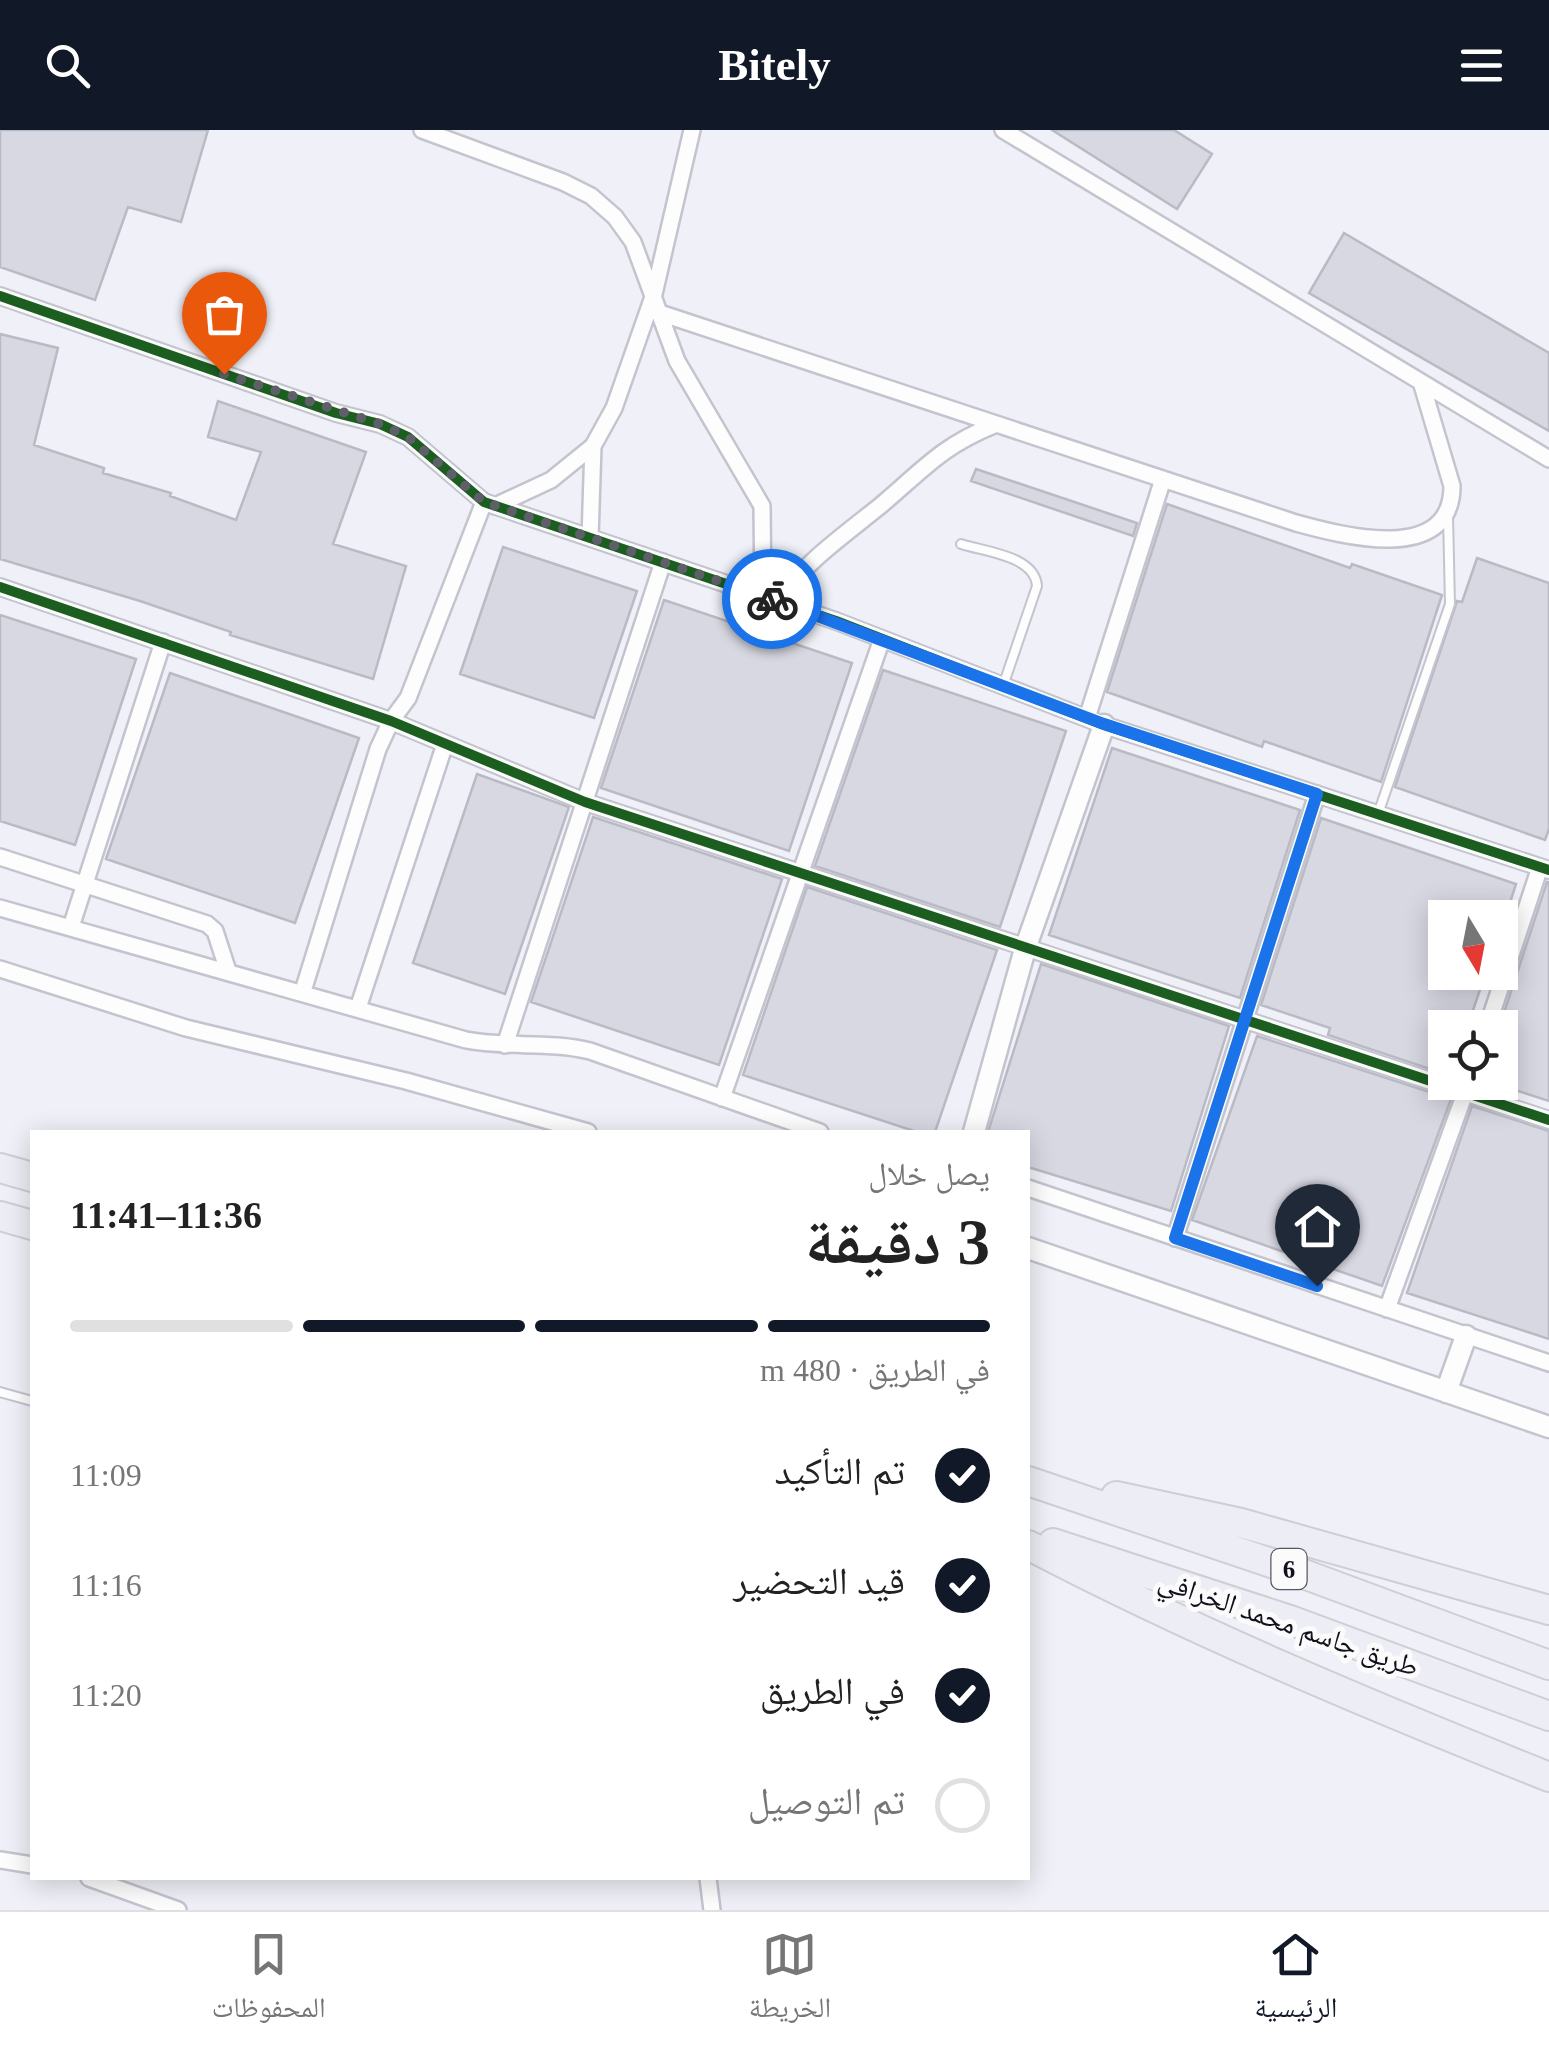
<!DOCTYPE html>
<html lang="ar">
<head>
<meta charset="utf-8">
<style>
  body { margin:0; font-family:"Times New Roman","Noto Naskh Arabic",serif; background:#f6f6f6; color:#222; direction:rtl; height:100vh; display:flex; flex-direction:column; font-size:38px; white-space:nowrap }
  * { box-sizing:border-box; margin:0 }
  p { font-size:32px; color:#767676 }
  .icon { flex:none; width:55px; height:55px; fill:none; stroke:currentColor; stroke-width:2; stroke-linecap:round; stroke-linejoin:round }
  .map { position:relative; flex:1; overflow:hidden; direction:ltr }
  .sheet { position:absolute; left:30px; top:1000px; width:1000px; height:750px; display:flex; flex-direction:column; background:#fff; border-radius:0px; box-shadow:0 5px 25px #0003; direction:rtl }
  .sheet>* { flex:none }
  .needle { width:65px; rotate:170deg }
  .buttons { position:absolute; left:1428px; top:770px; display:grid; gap:20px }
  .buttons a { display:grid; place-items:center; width:90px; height:90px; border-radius:0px; background:#fff; box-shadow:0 5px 25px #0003; font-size:50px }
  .pin { position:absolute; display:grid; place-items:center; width:85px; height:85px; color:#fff; margin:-102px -42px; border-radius:50% 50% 50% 0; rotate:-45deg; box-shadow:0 0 10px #0007 }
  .pin .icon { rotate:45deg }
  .courier { position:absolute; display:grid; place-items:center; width:100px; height:100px; margin:-50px; border:8px solid #1a73e8; border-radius:50%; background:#fff; color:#222; box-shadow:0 2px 12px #0007 }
  .headline em { font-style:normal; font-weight:800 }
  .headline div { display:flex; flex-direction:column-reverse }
  .headline { display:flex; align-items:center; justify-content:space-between; height:170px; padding:0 40px }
  h1 { font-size:65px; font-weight:800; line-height:75px }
  .bar { display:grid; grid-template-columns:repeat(4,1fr); gap:15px 10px; align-content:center; height:120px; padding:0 40px }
  .bar i { height:12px; border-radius:8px; background:#e0e0e0 }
  .bar .active { background:#111827 }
  .bar p { grid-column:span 4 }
  ol { padding:0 40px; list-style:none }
  li { display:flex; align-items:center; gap:30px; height:110px }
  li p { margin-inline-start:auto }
  li .icon { padding:10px; border-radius:50%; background:#111827; color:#fff; stroke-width:4 }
  li:last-child { color:#767676 }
  li i { width:55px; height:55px; border:5px solid #e0e0e0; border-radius:50% }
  header { display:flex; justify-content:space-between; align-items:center; height:130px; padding:0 40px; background:#111827; color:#fff; font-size:45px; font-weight:800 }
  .tabs { display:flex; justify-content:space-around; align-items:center; height:140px; border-top:2px solid #e0e0e0; background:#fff; font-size:28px; color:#767676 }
  .tabs a { display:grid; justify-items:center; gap:5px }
  .tabs .active { color:#111827 }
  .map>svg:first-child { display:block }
</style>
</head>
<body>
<header><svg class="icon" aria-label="menu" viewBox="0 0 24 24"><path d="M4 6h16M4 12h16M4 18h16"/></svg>Bitely<svg class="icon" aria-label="search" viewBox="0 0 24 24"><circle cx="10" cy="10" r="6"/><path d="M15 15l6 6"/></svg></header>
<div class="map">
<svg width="1549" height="1780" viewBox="0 0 1549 1780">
  <rect width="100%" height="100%" fill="#f0f0f8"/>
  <path fill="#d8d8e3" stroke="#babac4" stroke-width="2.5" d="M0,0H208L181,92L128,77L95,170L0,137Z
    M1052,0H1174L1212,24L1177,79Z
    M1344,103L1549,223V301L1309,163Z
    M0,204L58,218L34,315L104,338L103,343L171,363L170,366L236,390L261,322L208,307L218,271L366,322L333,414L406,436L373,549L230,505L231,502L140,471L0,429Z
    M976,339L1137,393L1133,406L971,351Z
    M1167,374L1350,438L1352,434L1442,465L1381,652L1264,611L1262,617L1107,562Z
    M503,417L637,461L594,588L460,544Z
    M1477,428L1549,453V699L1545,710L1395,657L1457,471L1462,472Z
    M664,470L852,533L789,721L601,658Z
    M0,485L136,529L75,715L0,691Z
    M883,540L1066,601L1000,797L815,736Z
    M170,543L359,608L295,793L106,729Z
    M1112,618L1300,680L1240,868L1049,805Z
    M477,644L569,677L505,864L413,833Z
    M593,687L782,749L719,935L531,872Z
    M1321,688L1516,754L1505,788H1445V842H1486L1467,898H1445V944L1328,905L1330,898L1261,875Z
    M1547,752H1549V971L1500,955L1499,898Z
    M807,757L997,820L935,1002H917L743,945Z
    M1041,834L1229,896L1171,1081L1028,1037V1002H988Z
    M1257,906L1451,969L1382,1156L1192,1090Z
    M1472,976L1549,1001V1209L1407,1163Z"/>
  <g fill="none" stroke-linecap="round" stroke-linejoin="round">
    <defs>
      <path id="service" d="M961,414C986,422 1035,426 1037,456L1003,556
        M1378,684L1450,474L1448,386
        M0,1262L32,1271"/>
      <path id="minor" d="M422,0L563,52L591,66L615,87L633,112L677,231L762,376L763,466
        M1003,0L1549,329
        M0,166L336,283L380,294L408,307L484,372L836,491L1104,595L1549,740
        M660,183L1296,393C1340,405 1452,436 1452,356L1422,255
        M495,376L551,350L593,316
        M590,408L593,316L614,278L654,164L692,0
        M0,457L391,591L585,672L1549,990
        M777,471C804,433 844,405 880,376C923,340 940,317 994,295
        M1087,588L1163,349
        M0,727L207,794L215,801L228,841
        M0,778L466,910C508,918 549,911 590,921L820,1002
        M71,797L163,512
        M0,839L186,898L406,951L588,1002
        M303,861L378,619L391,591L408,568L484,372
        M358,878L445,614
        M1487,898L1540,737
        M505,915L663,432
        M722,968L882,509
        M1028,1058L1549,1233
        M1175,1108L1317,664
        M1387,1179L1469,952
        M0,1730L32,1735
        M89,1748L178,1780
        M708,1748L712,1780"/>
      <path id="tertiary" d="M974,1002L1025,819L1104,595
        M1028,1118L1549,1297
        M1446,1262L1466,1206"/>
      <path id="motorway" d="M0,1038L32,1047
        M0,1086L32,1095
        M1028,1351L1301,1443L1549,1535
        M1116,1366L1241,1393L1549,1480
        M1053,1413L1290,1490L1549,1586
        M1028,1415C1196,1503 1372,1576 1549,1647"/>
    </defs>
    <use href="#service" stroke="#c3c4ce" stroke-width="12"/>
    <use href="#minor" stroke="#c3c4ce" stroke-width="20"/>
    <use href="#tertiary" stroke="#c3c4ce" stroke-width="25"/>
    <use href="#motorway" stroke="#ceced4" stroke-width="32"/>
    <use href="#service" stroke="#fdfdfe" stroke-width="8"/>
    <use href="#minor" stroke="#fdfdfe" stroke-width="15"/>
    <use href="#tertiary" stroke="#fdfdfe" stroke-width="20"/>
    <use href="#motorway" stroke="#ededf5" stroke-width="28"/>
    <defs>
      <path id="cycleway" d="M0,166L336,283L380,294L408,307L484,372L836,491L1104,595L1549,740
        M0,457L391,591L585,672L1549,990"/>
    </defs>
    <use href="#cycleway" stroke="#fbfbfb" stroke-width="16"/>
    <use href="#cycleway" stroke="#1b5e20" stroke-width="10"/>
  </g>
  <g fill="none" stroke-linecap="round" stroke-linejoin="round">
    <path stroke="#5f5f6a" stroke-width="10" stroke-dasharray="0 18" d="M224,244L380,294L408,307L484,372L772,469"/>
    <path stroke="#1a73e8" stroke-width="12" d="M772,469L1104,594L1317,664L1175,1108L1317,1156"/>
  </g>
  <g text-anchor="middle" stroke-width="10" stroke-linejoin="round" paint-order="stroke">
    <rect fill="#fbfbfb" stroke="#575760" stroke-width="2.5" x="1271.5" y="1419" width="35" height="40" rx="8"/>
    <g font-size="25" font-weight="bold" fill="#11111d">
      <text x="1289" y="1448">6</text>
    </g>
    <g font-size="28" fill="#11111d" stroke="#fbfbfb">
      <text transform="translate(1289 1493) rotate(19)" y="10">طريق جاسم محمد الخرافي</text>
    </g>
  </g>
</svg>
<div class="buttons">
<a><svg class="needle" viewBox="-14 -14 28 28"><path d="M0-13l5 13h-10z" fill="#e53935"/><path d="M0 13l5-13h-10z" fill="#767676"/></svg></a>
<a><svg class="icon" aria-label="locate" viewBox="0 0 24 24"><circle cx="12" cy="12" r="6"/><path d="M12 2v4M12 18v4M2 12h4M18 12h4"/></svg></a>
</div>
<div class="pin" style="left:224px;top:244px;background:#ea580c"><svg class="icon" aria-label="bag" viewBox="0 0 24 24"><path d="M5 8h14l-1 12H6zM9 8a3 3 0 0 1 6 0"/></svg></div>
<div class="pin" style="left:1317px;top:1156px;background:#1f2937"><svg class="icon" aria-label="home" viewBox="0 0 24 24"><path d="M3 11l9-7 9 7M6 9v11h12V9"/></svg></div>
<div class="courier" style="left:772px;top:469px"><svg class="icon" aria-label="bike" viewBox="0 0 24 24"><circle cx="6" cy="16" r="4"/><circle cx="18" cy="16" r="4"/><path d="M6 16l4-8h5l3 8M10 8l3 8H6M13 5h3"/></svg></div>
<section class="sheet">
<div class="headline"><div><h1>3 دقيقة</h1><p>يصل خلال</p></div><em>11:36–11:41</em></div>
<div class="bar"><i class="active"></i><i class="active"></i><i class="active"></i><i></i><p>في الطريق · 480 m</p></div>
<ol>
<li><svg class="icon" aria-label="check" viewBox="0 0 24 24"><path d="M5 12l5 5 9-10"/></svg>تم التأكيد<p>11:09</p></li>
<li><svg class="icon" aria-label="check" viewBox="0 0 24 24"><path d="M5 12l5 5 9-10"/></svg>قيد التحضير<p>11:16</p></li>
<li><svg class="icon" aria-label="check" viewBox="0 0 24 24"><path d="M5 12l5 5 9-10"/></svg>في الطريق<p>11:20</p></li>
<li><i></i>تم التوصيل</li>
</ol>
</section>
</div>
<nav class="tabs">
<a class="active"><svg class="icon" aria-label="home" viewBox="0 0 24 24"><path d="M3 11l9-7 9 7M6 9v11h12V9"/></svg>الرئيسية</a>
<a><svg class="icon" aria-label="map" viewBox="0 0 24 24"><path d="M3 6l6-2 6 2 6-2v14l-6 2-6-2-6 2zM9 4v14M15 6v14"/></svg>الخريطة</a>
<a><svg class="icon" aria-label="saved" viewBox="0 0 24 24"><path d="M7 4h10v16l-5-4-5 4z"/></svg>المحفوظات</a>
</nav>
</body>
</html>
